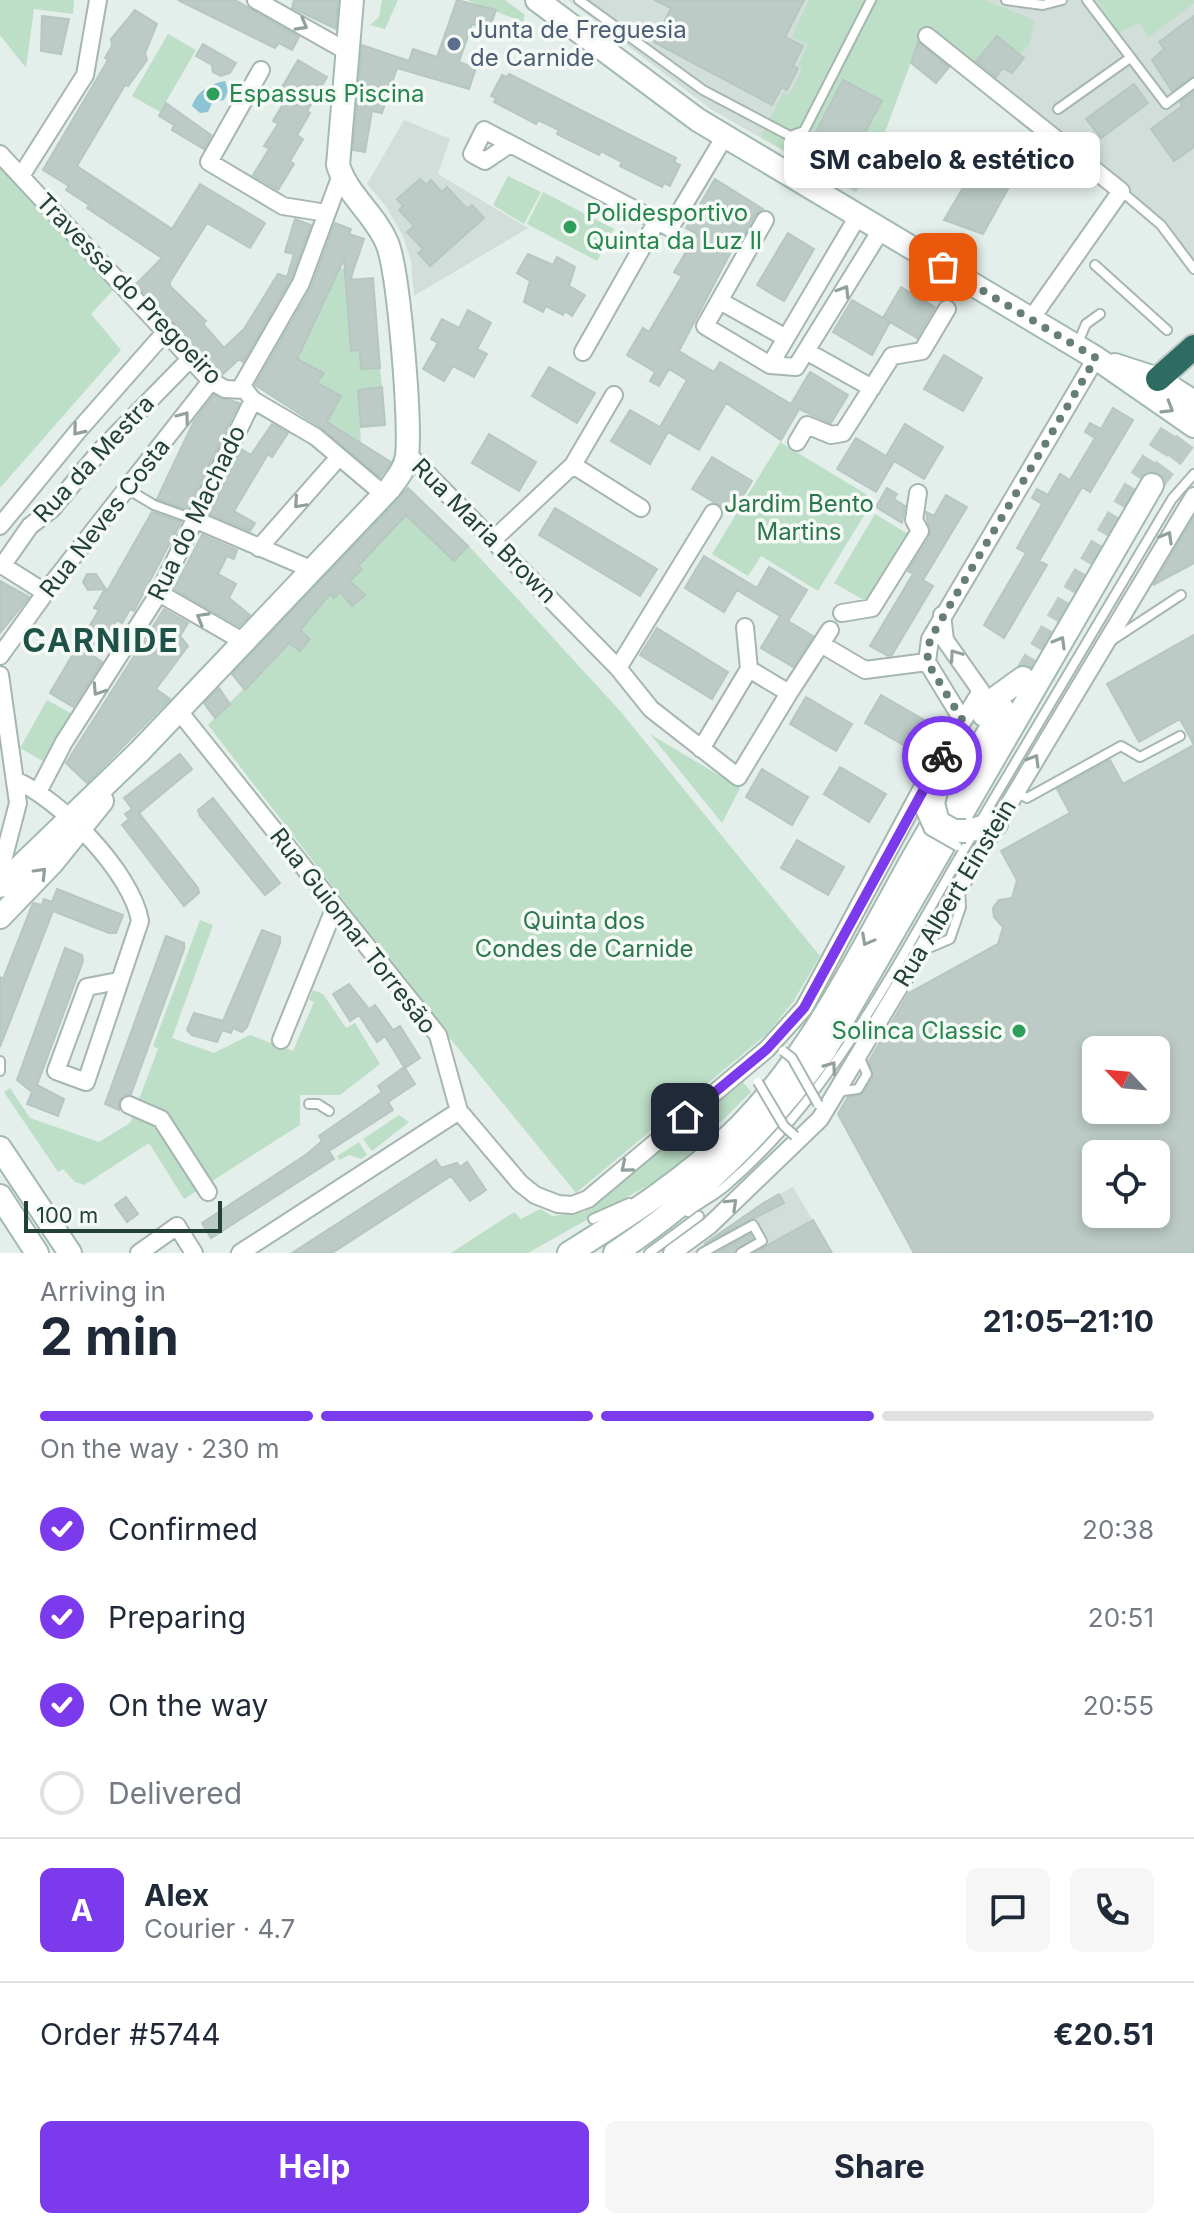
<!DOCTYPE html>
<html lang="en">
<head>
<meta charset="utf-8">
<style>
  body { margin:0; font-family:Inter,sans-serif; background:#f6f6f7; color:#1f2937; height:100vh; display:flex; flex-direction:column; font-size:30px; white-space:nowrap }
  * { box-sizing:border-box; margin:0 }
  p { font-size:26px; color:#747a83 }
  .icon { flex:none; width:44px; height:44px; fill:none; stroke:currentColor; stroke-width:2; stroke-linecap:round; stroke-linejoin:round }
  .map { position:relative; height:1253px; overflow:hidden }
  .drawer { display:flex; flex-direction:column; background:#fff; flex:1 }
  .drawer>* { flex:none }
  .needle { width:52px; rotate:296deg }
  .buttons { position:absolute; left:1082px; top:1036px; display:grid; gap:16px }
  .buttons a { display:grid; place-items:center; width:88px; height:88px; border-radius:12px; background:#fff; box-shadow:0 4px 12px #0003; font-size:40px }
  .scale { position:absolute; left:24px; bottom:20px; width:198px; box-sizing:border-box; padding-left:8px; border:4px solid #234039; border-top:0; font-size:22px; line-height:28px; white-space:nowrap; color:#234039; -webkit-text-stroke:6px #f5faf7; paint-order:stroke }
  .pin { position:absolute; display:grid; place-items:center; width:68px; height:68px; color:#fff; margin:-34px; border-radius:16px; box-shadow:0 4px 12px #0006 }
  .courier { position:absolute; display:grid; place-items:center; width:80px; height:80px; margin:-40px; border:6px solid #7c3aed; border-radius:50%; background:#fff; color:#222; box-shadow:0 2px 10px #0007 }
  .bubble { position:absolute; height:56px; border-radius:12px; background:#fff; box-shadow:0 4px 12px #0003; font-size:26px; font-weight:700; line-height:56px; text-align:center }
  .summary em { font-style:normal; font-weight:700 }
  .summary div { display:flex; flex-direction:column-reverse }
  .summary { display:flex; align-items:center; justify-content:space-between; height:136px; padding:0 40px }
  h1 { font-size:52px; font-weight:700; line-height:60px }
  .bar { display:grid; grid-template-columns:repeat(4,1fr); gap:12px 8px; align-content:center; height:96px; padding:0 40px }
  .bar i { height:10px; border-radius:6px; background:#e0e1e3 }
  .bar .selected { background:#7c3aed }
  .bar p { grid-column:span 4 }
  .line { display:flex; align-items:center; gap:20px; padding:0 40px; border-top:2px solid #e0e1e3 }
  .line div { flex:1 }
  .round { display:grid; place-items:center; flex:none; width:84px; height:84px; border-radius:12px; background:#f6f6f7 }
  ol { padding:0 40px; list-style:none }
  li { display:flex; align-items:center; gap:24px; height:88px }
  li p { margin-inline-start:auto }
  li .icon { padding:8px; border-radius:50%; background:#7c3aed; color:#fff; stroke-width:4 }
  li:last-child { color:#747a83 }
  li i { width:44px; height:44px; border:4px solid #e0e1e3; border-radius:50% }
  .button { display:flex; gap:16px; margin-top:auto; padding:16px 40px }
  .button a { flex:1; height:92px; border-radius:12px; background:#7c3aed; color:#fff; font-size:32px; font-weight:700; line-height:92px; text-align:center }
  .button a+a { background:#f6f6f7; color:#1f2937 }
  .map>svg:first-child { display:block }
</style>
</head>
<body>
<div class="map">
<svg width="1194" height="1253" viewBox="0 0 1194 1253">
  <rect width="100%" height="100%" fill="#e4eeea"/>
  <path fill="#d2ded9" d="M568,0H1194V262L1165,222L991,82L931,28L919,40L874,161L856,192L712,110Z
    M404,120L450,139L438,174L528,228L414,296L411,260L402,234L385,205L367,184Z
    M793,1187L832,1253H691L765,1202Z"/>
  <path fill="#bddfc8" d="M0,0H74L73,14L34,9L26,68L0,35Z
    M382,0H398L385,29L370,25L379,17Z
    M467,0H505L525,15L523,22Z
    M809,0H984L1034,20L1030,43L1020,55L997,36L972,66L930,28L919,40L874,161L856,192L761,137L783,93L789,95L802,69L798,65L808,45L792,37Z
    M1097,0H1194V3L1149,37L1139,23L1118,33Z
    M168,34L196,50L160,112L132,96Z
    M0,167L117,286L91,314L121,350L0,488Z
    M508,176L541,192L524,224L493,205Z
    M543,192L614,229L597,261L527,224Z
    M340,268L353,272L351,351L360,350L361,369L380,368L382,387L358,390L361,445L326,422L309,397L323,373L297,359Z
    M780,442L874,499L818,591L761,556L748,576L712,554Z
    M875,514L908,534L867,602L834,583Z
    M406,515L454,561L469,546L620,711L820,956L793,1002L767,1034L576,1193L448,1036L208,725L295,636L330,594L334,598L360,571L358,566Z
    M47,700L74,715L46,763L20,748Z
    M650,734L740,788L722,823Z
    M200,920L213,925L172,1038L214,1053L250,1035L293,1051L314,1002L309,1000L313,990L323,994L346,1028L355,1023L380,1064L340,1095H300V1125L184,1199L149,1143L84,1185L75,1182L63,1169L58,1172L4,1092L10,1088L30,1118L99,1142L130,1123L158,1049L153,1046Z
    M743,1082L751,1092L668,1174L528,1253H451L514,1212L521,1219L540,1209L552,1216L584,1212Z
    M399,1115L409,1122L372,1151L363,1139Z
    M359,1142L367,1155L361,1159L349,1155L340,1160L337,1156Z"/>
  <path fill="#8cc4d3" d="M225,81L228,91L224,100L212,103L208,112L200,113L192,106C197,91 210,84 225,81Z"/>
  <path fill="#bccbc6" stroke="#b6c7c1" stroke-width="2" fill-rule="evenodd" d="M178,0H235L299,37L292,50L279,43L275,48Z
    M294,0H338L336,29L292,8Z
    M457,0L496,10L489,30L472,24L459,62L476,68L469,89L397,68L382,113L372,111L365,152L353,150L362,45L409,61L413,49L437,57Z
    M654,0H804L785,37L803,46L793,66L798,68L787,90L782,87L772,105L654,42L671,8Z
    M135,10L157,24L145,53L147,60L128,86L125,85L77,166L172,229L200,184L265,223L250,248L207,223L170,282V286L206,321L203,324L224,348L244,329L278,274L287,277L294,254L285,252L295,219L311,225L291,278L243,362L239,359L222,375L136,284L162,258L87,208L89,205L66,190L69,186L43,170L108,60L105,58L112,46L111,39Z
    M42,16L69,19L61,54L41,51Z
    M1194,16V76L1172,91L1152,60L1164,49L1159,42Z
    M997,36L1024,58L1012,73L1003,68L996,77L976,61Z
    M918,42L949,67L936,83L911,63Z
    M203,44L236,63L230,73L221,76L213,72L212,65L196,56Z
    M298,60L327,77L307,111L310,113L297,135L303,139L290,161L294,164L278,190L253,175L269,149L264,146L278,124L273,121L286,99L278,94Z
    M509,74L676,158L674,162L680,165L670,186L664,183L662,187L620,166L622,162L601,151L599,155L557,134L559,130L538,120L536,124L494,102L496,98L491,96L502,75L507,77Z
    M843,80L882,101L844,171L806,151Z
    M1134,84L1148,103L1101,138L1086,119Z
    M1194,92V147L1174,161L1151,129L1182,106L1180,102Z
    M166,103L211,135L204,149L172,130L174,125L159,116Z
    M992,139L1025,158L983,234L944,220Z
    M420,179L426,185L431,180L442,192L447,187L467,209L472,205L484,218L430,266L418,253L423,249L407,232L414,226L399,210L403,206L397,199Z
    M715,179L763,209L755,215L739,244L736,242L679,351L714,372L720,362L791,404L810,372L848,395L831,423L799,409L781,440L726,403L699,450L668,432L650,464L611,441L630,410L660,427L687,380L669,369L659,386L650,381L655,372L627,355L643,328L649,332L682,276L674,272L697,234L686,228Z
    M335,223L351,229L349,234L364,239L350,280L373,278L380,368L361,369L360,350L351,351L344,259L297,359L324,373L317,383L341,396L327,422L391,462L380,477L323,429L255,385L311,288Z
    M788,233L814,249L784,301L757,285Z
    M528,254L553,265L557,257L575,267L569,286L585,295L572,316L565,311L563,315L546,306L543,312L524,302L530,281L517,273Z
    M901,287L935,307L917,338L883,318Z
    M852,300L890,322L872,355L833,332Z
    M468,310L491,323L477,349L487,354L474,377L453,366L444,381L423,369L438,343L431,339L442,319L459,328Z
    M944,355L982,378L963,411L924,389Z
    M549,367L595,393L577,423L532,396Z
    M382,387L385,425L361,427L358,390Z
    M214,395L239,403L187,510L157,499L194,421Z
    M1113,408L1133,420L1090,492L1082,487L1039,561L1047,565L1004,638L984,625L1026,553L1017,548L1042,504L1032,498L1037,489L1048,495L1060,474L1070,480L1095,438L1085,432L1090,423L1101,429Z
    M272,424L288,433L272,457L268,454L234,511L255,523L250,531L210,514L241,449L251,455Z
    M905,424L943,447L924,479L894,461L876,492L837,469L856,438L886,456Z
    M489,434L536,462L519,491L472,463Z
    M712,457L752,481L732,513L692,489Z
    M408,488L468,546L454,561L406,515L358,566L362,569L350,581L365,595L352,606L340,592L334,598L330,594L300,630L310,639L300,651L289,643L245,690L232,674Z
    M887,488L897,494L894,499L905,506L902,523L876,507Z
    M946,495L967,507L923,580L933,586L892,655L888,656L870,646L913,574L908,571L930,536L926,512L934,516Z
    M555,508L657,569L640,596L539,535Z
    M152,512L181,522L134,611L130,609L122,623L117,620L92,655L102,662L73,707L50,693L99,610L94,608L105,589L88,590L83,582L87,574H96L107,591Z
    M1194,517V563L1153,585L1157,579Z
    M202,535L237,550L234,559L227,556L218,574L236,584L229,598L250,615L239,626L174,589Z
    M704,556L757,588L769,567L807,590L788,621L813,636L793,667L761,648L780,616L737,590L724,612L685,588Z
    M0,581L29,597L0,633Z
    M164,609L188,623L180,636L188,646L156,689L170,699L87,783L66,763Z
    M657,628L728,672L712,699L640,655Z
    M1194,635V1253H914L838,1114L848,1097L862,1094L873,1078L869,1061L909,993L998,944L1003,927L994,917L993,908L999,900L1012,898L1017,880L1001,851L1070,813L1057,789L1110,760L1123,784L1194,745L1180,719L1139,742L1107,684ZM1096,1050H1156V1110H1096ZM1096,1154H1156V1214H1096Z
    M219,688L230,704L215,718L204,703Z
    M881,695L928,722L912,750L865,723Z
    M806,697L852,724L836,751L790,724Z
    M180,754L192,769L139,813L198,888L199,893L184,906L122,825L129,819L125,814L132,809L124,798Z
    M840,767L886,794L869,822L824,794Z
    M762,769L808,797L792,825L746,797Z
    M213,798L280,883L265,895L200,816L198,810Z
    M797,840L844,867L828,895L781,868Z
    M57,889L123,915L116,933H109L53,911L0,1047V977L3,979L33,903L42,905L44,899L52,902Z
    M262,930L280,937V943L247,1027L242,1032L233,1028L231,1033L222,1030L217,1042L192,1035L187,1030L194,1013L223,1021Z
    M166,936L184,943V949L131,1094L119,1100V1110L105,1104Z
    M65,948L82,955L83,961L37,1085L64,1099L58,1116L27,1104L32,1092L17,1080Z
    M349,984L369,1009L375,1005L393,1030L400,1026L420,1058L405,1068L415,1084L388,1102L393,1110L329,1151L334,1159L211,1238L202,1223L307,1154L322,1141L319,1136L382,1092L378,1086L404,1067L385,1036L377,1042L359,1015L350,1021L333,994Z
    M436,1160L441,1168L457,1163L460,1167L467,1162L486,1190L470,1201L451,1176L332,1253H292Z
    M779,1194L784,1203L704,1244L765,1202Z
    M126,1197L138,1214L127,1222L115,1205Z
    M813,1220L832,1253H755L768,1245Z
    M750,1234L752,1238L734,1253H717Z"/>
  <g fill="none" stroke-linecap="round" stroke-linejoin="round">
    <path stroke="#bdcbc7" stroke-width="22" stroke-dasharray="22 11" stroke-linecap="butt" d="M1152,485L1194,429
      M1023,678L1137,483L1190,402"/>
    <defs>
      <path id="lane" d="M579,0L703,90L790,136L804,131L871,0
        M1006,0L1043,5L1062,0
        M1087,0L1166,104L1194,83
        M1058,109L1130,58
        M1121,191L1161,225L1194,269
        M1095,265L1167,330
        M1077,345L1086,324L1100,314
        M129,490L154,505L196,520
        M1111,641L1181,595
        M1016,792L1027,798L1121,746L1140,757L1180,736
        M980,822L1172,499L1194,474
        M924,950L950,939L961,907L960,890
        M0,1061V1071
        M836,1092L858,1089L867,1074L859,1056
        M309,1104H318L329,1111
        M688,1212C701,1202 716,1195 728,1184C836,1091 901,955 973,834
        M593,1219L629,1203
        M649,1253L699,1216
        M702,1253L753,1225L762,1241L741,1253"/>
      <path id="street" d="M256,0L348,52
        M927,36L1121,191L1031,319
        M261,70L209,162L283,206L326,213
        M510,144L485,161L472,154L484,130L670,228L725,136
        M0,154L211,381L225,389L245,390L253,400L316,437L375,487
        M21,176L85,75L98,0
        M765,220L705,326L770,365L796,367L881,230
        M720,301L786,338
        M806,351L872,388
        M583,352L657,221
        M770,365L858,216
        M240,389L301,283L341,175
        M797,442L807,425L831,435L843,433L892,356L922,351L947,309
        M407,453L618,668L651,709L738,777L789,693L749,669L701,749
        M573,465L614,395
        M196,520L313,570
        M0,526L78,431L167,330
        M494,539L573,465L641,508
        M259,548L339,457
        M0,564L46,593
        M2,566L30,526L52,509L100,451L192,357
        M159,593L246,643
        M842,613L872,608L920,531L914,520L918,493
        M745,627L749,669
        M821,644L865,670L927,662
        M0,656L51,585L211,381
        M618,668L713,513
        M0,675L18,803L0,872
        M789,693L830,630
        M178,710L438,1035L459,1111L520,1183L535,1195L558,1204L572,1205L588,1199L767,1049L804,1008L921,790L981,691L945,640L942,615
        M963,721L927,662L930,639L1096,358
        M15,780C60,799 132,873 140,921L86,1082L56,1071L87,987L118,981
        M39,790L64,742L159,593L253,400
        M281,1040L335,907
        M129,1105L161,1119L208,1192
        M139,1253L177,1226L194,1253
        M240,1253L459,1111
        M672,1253L709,1226L820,1119L1194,496"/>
      <path id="secondary" d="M537,0L698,120L1096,358L1194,426
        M1115,365L1158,379L1194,402
        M984,715L994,699L1023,678
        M966,831L996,824
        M0,886L139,752L390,488C397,478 405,469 407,456C411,423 399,272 387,243C375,214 347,195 338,165L352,0
        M0,917L52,863L102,801
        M0,1148L70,1253
        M0,1196L37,1253
        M569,1253C630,1215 689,1177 740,1126C810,1054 855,963 903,876C934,819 969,764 1003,709
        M615,1253C699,1198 766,1131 825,1050L1152,485"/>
      <path id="highway" d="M1158,379L1194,347"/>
    </defs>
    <use href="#lane" stroke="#a6b6b1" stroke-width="12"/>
    <use href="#street" stroke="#a6b6b1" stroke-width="20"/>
    <use href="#secondary" stroke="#a2bab2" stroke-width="26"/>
    <use href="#highway" stroke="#c1cac8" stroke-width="28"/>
    <use href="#lane" stroke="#fff" stroke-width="8"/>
    <use href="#street" stroke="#fff" stroke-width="16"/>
    <use href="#secondary" stroke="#fff" stroke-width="22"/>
    <use href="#highway" stroke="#2e6c63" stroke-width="24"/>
    <defs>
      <path id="lane-bridge" d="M918,805L929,830L957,846
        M783,1051L792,1058L818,1104
        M758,1082L784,1126L795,1136"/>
      <path id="secondary-bridge" d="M936,792L933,803L938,822L954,831H966"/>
    </defs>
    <use href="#lane-bridge" stroke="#a6b6b1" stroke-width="12" stroke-linecap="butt"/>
    <use href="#secondary-bridge" stroke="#a2bab2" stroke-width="26" stroke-linecap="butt"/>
    <use href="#lane-bridge" stroke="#fff" stroke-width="8"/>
    <use href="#secondary-bridge" stroke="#fff" stroke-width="22"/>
  </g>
  <defs><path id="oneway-chevron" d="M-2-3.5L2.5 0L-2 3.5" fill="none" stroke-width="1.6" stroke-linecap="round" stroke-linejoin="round" transform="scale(2)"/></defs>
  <g stroke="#91a09c">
    <use href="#oneway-chevron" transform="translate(302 25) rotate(29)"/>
    <use href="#oneway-chevron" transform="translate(844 291) rotate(-58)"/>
    <use href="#oneway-chevron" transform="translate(1168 408) rotate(31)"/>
    <use href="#oneway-chevron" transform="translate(184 417) rotate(-53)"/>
    <use href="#oneway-chevron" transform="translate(78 430) rotate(130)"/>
    <use href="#oneway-chevron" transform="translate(299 503) rotate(132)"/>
    <use href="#oneway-chevron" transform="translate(1167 537) rotate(-60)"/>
    <use href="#oneway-chevron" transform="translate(202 618) rotate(-150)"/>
    <use href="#oneway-chevron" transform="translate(1060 642) rotate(-60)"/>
    <use href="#oneway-chevron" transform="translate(955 655) rotate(-125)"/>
    <use href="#oneway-chevron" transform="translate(98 690) rotate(123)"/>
    <use href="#oneway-chevron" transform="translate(1034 760) rotate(-59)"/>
    <use href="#oneway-chevron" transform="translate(41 873) rotate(-46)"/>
    <use href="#oneway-chevron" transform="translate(867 940) rotate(119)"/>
    <use href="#oneway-chevron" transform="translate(831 1067) rotate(-54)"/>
    <use href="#oneway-chevron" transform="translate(626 1167) rotate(140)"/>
    <use href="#oneway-chevron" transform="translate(732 1204) rotate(-44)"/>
  </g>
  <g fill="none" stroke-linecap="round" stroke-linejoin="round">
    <path stroke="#677d77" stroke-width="8" stroke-dasharray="0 14.4" d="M942,756L963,721L927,662L930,639L1096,358L943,267"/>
    <path stroke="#7c3aed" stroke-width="10" d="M685,1117L767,1049L804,1008L942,756"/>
  </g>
  <circle fill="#5c6f8a" stroke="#f5faf7" stroke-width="3" cx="454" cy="44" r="8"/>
  <g fill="#2e9e5b" stroke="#f5faf7" stroke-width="3">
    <circle cx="213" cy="94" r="8"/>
    <circle cx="570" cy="227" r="8"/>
    <circle cx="1019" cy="1031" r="8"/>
  </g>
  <g text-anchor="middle" stroke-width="7" stroke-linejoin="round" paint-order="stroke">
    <g font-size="24" fill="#4e5e75" stroke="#f5faf7" text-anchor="start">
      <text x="470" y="38">Junta de Freguesia<tspan x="470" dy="28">de Carnide</tspan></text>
    </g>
    <g font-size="24" fill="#27864d" stroke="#f5faf7" text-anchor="start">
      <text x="229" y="102">Espassus Piscina</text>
      <text x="586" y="221">Polidesportivo<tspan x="586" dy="28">Quinta da Luz II</tspan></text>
      <text x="1003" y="1039" text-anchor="end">Solinca Classic</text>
    </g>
    <g font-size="24" fill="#234039" stroke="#f5faf7">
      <text transform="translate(129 289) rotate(46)" y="8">Travessa do Pregoeiro</text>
      <text transform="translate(94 459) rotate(-47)" y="8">Rua da Mestra</text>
      <text transform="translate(197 513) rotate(-64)" y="8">Rua do Machado</text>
      <text transform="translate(105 518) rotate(-52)" y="8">Rua Neves Costa</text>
      <text transform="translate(484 531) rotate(45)" y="8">Rua Maria Brown</text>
      <text transform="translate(955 893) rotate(-59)" y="8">Rua Albert Einstein</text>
      <text transform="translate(353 931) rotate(52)" y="8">Rua Guiomar Torresão</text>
    </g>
    <g font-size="24" fill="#2c774d" stroke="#f5faf7">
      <text x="799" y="512">Jardim Bento<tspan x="799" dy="28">Martins</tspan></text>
      <text x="584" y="929">Quinta dos<tspan x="584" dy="28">Condes de Carnide</tspan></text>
    </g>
    <g font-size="32" font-weight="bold" letter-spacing="2" fill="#1e5248" stroke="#f5faf7">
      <text x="101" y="652">CARNIDE</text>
    </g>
  </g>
</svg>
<div class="buttons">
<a><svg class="needle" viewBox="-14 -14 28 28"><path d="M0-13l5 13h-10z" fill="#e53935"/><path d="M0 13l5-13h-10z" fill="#747a83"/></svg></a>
<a><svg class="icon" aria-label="locate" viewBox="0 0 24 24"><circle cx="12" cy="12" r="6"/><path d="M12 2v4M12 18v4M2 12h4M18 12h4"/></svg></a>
</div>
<div class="scale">100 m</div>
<div class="pin" style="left:943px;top:267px;background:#ea580c"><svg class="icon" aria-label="bag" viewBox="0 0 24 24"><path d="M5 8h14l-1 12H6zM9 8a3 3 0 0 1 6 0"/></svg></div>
<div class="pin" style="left:685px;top:1117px;background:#1f2937"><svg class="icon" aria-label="home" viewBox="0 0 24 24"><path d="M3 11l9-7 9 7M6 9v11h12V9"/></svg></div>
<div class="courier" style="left:942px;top:756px"><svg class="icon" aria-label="bike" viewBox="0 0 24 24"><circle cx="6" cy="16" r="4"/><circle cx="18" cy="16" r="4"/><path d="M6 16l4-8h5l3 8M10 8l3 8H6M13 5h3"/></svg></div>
<div class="bubble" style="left:784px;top:132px;width:316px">SM cabelo &amp; estético</div>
</div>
<section class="drawer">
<div class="summary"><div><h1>2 min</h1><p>Arriving in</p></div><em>21:05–21:10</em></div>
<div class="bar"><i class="selected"></i><i class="selected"></i><i class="selected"></i><i></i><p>On the way · 230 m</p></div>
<ol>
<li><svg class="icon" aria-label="check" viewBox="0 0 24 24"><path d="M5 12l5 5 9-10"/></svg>Confirmed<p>20:38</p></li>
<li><svg class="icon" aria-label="check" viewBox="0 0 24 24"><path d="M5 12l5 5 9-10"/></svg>Preparing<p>20:51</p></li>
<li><svg class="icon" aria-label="check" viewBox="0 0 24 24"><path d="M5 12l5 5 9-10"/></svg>On the way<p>20:55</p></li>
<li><i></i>Delivered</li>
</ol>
<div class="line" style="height:144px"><b class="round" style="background:#7c3aed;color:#fff">A</b><div><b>Alex</b><p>Courier · 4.7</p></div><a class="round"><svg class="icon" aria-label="chat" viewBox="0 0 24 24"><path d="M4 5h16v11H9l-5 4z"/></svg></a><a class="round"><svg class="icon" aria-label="phone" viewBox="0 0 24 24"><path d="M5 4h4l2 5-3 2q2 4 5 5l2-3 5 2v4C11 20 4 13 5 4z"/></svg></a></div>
<div class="line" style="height:104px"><div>Order #5744</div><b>€20.51</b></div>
<div class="button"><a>Help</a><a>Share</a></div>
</section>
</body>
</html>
